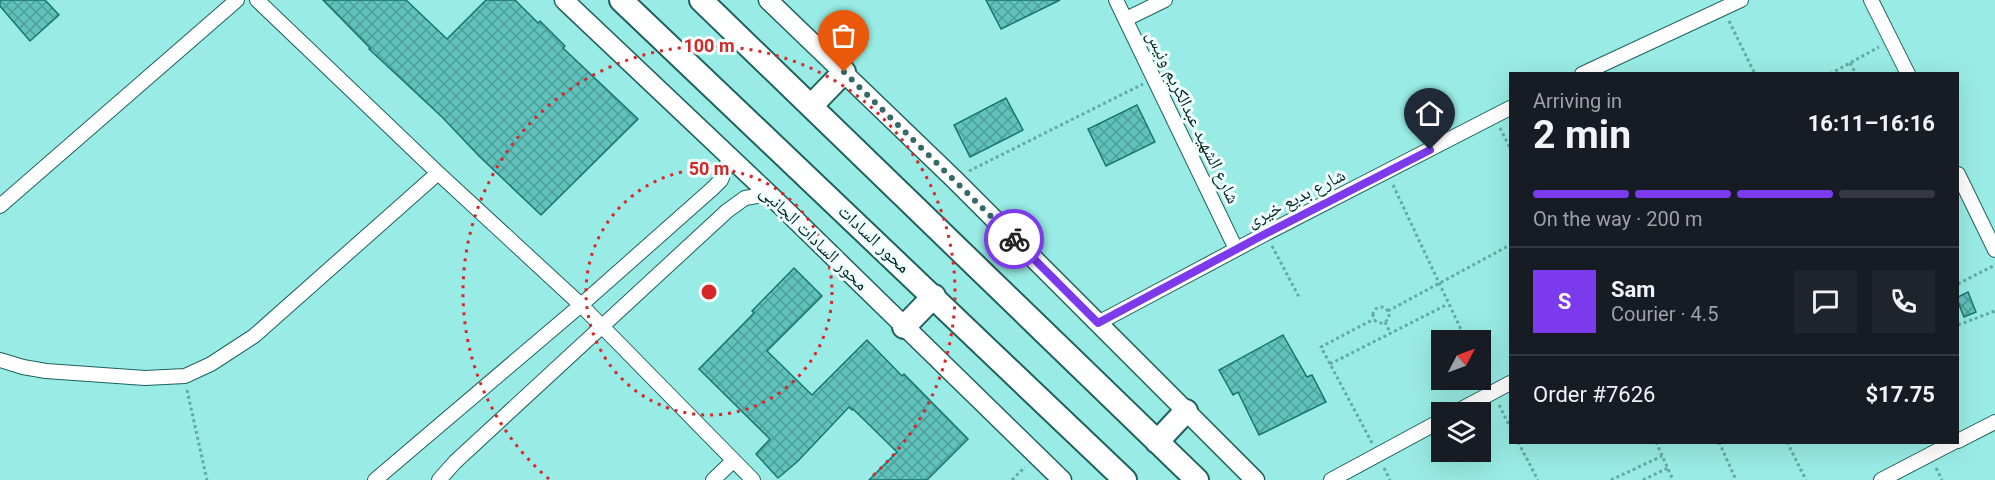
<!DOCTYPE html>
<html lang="en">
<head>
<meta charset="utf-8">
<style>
  body { margin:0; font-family:Roboto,"Noto Naskh Arabic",sans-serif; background:#20242c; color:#f1f3f6; height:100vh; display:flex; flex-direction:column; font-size:22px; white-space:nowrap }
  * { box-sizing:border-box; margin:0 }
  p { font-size:20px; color:#9ea1a6 }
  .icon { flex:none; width:33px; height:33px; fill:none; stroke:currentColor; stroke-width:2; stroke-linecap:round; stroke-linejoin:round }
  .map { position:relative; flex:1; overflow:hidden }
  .sheet { position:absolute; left:1509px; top:72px; width:450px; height:372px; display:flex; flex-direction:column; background:#171b24; border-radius:0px; box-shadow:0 6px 24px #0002 }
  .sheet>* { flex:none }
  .needle { width:39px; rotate:49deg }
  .controls { position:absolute; left:1431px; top:330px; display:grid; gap:12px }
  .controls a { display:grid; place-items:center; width:60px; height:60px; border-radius:0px; background:#171b24; box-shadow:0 6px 24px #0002; font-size:30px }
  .pin { position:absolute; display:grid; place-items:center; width:51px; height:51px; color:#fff; margin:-62px -26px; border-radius:50% 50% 50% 0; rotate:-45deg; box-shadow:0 0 6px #0007 }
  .pin .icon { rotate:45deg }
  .courier { position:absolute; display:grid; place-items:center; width:60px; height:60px; margin:-30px; border:4px solid #7c3aed; border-radius:50%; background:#fff; color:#222; box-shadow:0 2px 8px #0007 }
  .head em { font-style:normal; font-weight:700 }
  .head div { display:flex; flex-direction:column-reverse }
  .head { display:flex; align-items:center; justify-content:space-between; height:102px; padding:0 24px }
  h1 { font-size:39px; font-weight:700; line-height:45px }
  .bar { display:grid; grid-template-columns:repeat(4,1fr); gap:9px 6px; align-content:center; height:72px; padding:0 24px }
  .bar i { height:8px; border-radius:4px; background:#363941 }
  .bar .on { background:#7c3aed }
  .bar p { grid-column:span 4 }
  .line { display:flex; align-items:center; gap:15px; padding:0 24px; border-top:2px solid #363941 }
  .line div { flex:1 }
  .round { display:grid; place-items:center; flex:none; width:63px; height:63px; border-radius:0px; background:#20242c }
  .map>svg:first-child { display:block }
</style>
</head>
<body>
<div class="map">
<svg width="1995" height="480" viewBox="0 0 1995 480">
  <defs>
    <pattern id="building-cross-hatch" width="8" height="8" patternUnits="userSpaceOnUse" patternTransform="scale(1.5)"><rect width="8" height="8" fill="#60c2bc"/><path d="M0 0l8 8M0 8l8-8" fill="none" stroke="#4d9d98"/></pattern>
  </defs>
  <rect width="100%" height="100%" fill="#98ece5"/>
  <path fill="url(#building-cross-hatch)" stroke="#187671" stroke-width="1.5" d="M0,0H45L59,15L30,41L0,6Z
    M323,0H406L447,39L486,0H515L538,23L540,21L565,46L563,48L638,119L541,215L479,156L442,117L369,49L370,48Z
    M986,0H1060L1001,29Z
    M1006,98L1023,130L970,157L954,125Z
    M1137,105L1155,142L1106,166L1088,129Z
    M794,268L822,296L767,351L812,395L867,340L902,376L904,374L968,439L927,480H869L897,452L853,409L852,410L849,407L798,461L778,478L756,454L770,439L699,369L754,313L752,311Z
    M1968,292L1976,312L1964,317L1958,302V297Z
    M1283,335L1307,377L1312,375L1326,402L1259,435L1238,392L1233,395L1219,370Z"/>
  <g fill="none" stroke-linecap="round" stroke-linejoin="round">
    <defs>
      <path id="minor" d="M257,0L438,173L581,305L753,480
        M1116,0L1236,249
        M1871,0L1908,74
        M1126,19L1165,0
        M1582,74L1741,0
        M1958,174L1995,250
        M0,206L237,0
        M1098,323L1265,234L1510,108
        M0,360L23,367L46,371L145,378L185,376L211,364L254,336L438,173
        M1456,412L1510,383
        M1958,441L1995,422
        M375,480L581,305L712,189L721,180L730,156
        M439,480L455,462L727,211L745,198L769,194
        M713,480L733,461
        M1331,480L1442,420
        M1881,480L1954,442"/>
      <path id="tertiary" d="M564,0L769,194L1062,480
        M768,0L954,179L1255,480"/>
      <path id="primary" d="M621,0L1125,480
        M701,0L1197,480
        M811,106L844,72
        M904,327L934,296
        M1157,442L1186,411"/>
    </defs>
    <use href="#minor" stroke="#1f615d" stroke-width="16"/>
    <use href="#tertiary" stroke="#1f615d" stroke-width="21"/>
    <use href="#primary" stroke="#1f615d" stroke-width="26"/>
    <path stroke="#65a9a3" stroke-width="3" stroke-dasharray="3 3" stroke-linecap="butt" d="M1729,21L1755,74
      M1850,63L1856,74
      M1830,74L1879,47
      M1500,128L1510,148
      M969,171L1143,84
      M1393,185L1466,340
      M1272,246L1299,297
      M1958,284L1995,265
      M1373 315a8 8 0 1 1 16 0a8 8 0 1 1-16 0Z
      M1388,311L1510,245
      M1385,322L1390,332
      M1958,325L1995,311
      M1330,364L1448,304
      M1480,369L1486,380
      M187,390L207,480
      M1499,405L1510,427
      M1518,442L1538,480
      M1656,442L1673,480
      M1719,442L1736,480
      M1787,442L1806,480
      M1372,443L1321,347L1374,319
      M1384,468L1390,480
      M1936,468L1942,480
      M1012,480L1025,467
      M1611,480L1662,456
      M1643,480L1668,468"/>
    <use href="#minor" stroke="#fff" stroke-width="14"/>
    <use href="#tertiary" stroke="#fff" stroke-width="18"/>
    <use href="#primary" stroke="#fff" stroke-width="22"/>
  </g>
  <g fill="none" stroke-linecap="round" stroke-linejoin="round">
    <path stroke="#356a66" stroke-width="6" stroke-dasharray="0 10.8" d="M844,72L1014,239"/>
    <path stroke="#7c3aed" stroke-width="8" d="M1014,239L1098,323L1265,234L1430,150"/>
  </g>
  <g fill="none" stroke="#d62828" stroke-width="3" stroke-dasharray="3 6">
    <circle cx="709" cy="292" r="123"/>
    <path d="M549 479A246 246 0 1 1 869 479"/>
  </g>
  <g text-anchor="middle" stroke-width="6" stroke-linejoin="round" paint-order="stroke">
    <g font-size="18" fill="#002422" stroke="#effffd">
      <text transform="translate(1193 117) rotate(64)" y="6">شارع الشهيد عبدالكريم ونيس</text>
      <text transform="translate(1296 198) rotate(-27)" y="6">شارع بديع خيرى</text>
      <text transform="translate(814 238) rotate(44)" y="6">محور السادات الجانبى</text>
      <text transform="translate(874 239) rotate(43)" y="6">محور السادات</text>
    </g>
  </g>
  <circle cx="709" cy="292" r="9" fill="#d62828" stroke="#effffd" stroke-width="3"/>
  <g font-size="18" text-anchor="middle" font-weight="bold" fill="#d62828" stroke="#effffd" stroke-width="6" stroke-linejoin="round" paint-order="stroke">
    <text x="709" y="52">100 m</text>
    <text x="709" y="175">50 m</text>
  </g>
</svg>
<div class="controls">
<a><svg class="needle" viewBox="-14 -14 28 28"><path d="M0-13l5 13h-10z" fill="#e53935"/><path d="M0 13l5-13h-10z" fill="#9ea1a6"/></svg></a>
<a><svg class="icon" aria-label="layers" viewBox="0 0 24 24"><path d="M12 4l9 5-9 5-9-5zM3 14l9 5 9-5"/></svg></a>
</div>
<div class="pin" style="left:844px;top:72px;background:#ea580c"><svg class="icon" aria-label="bag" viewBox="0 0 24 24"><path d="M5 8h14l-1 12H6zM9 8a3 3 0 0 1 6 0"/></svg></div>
<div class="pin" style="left:1430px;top:150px;background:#1f2937"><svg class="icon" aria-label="home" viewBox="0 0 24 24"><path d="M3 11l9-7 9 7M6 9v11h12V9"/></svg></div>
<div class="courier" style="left:1014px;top:239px"><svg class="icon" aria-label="bike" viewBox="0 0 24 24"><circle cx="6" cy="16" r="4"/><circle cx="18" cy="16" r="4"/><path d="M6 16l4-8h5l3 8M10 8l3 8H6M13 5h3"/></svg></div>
<section class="sheet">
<div class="head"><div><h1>2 min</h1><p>Arriving in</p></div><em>16:11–16:16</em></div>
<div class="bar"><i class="on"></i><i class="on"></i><i class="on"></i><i></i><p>On the way · 200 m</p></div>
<div class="line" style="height:108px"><b class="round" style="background:#7c3aed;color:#fff">S</b><div><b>Sam</b><p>Courier · 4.5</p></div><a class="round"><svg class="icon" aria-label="chat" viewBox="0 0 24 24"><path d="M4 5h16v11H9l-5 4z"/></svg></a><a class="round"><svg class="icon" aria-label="phone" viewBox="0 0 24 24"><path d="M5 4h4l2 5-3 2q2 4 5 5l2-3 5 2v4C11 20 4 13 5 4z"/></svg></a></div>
<div class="line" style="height:78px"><div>Order #7626</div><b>$17.75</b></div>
</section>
</div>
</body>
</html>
